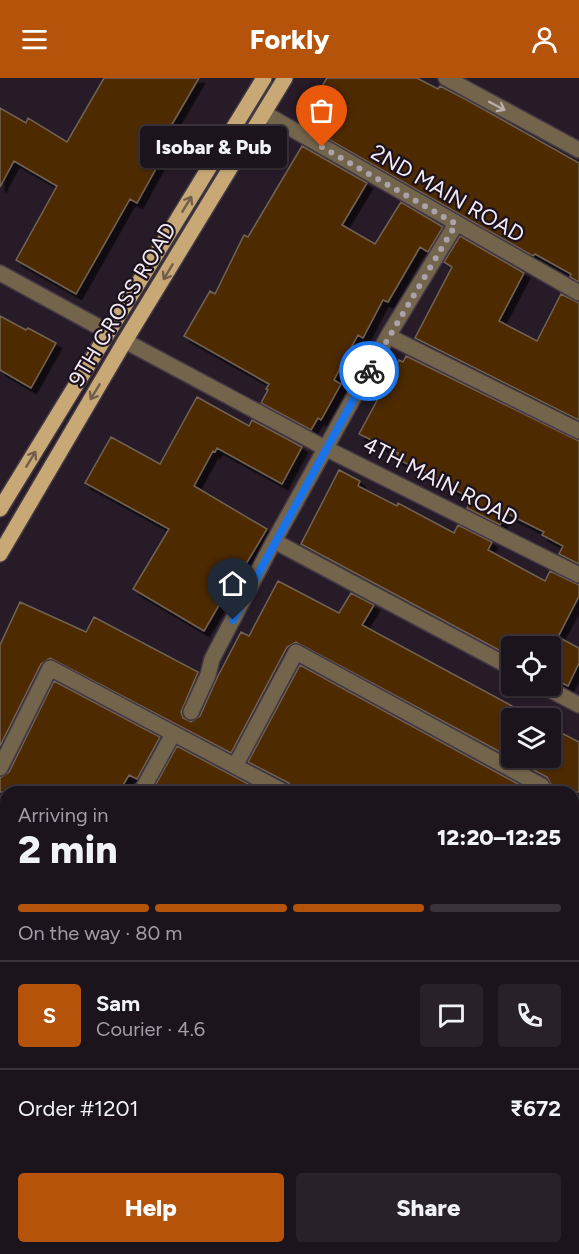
<!DOCTYPE html>
<html lang="en">
<head>
<meta charset="utf-8">
<style>
  body { margin:0; font-family:Figtree,sans-serif; background:#29212a; color:#f1f3f6; height:100vh; display:flex; flex-direction:column; font-size:22px; white-space:nowrap }
  * { box-sizing:border-box; margin:0 }
  p { font-size:20px; color:#a09ea4 }
  .icon { flex:none; width:33px; height:33px; fill:none; stroke:currentColor; stroke-width:2; stroke-linecap:round; stroke-linejoin:round }
  .map { position:relative; flex:1; overflow:hidden }
  .drawer { position:absolute; left:0px; top:708px; width:579px; height:468px; display:flex; flex-direction:column; background:#1c141d; border-radius:18px 18px 0 0; box-shadow:0 2px 4px #0004,0 0 0 2px #3a333b }
  .drawer>* { flex:none }
  .controls { position:absolute; left:501px; top:558px; display:grid; gap:12px }
  .controls a { display:grid; place-items:center; width:60px; height:60px; border-radius:6px; background:#1c141d; box-shadow:0 2px 4px #0004,0 0 0 2px #3a333b; font-size:30px }
  .pin { position:absolute; display:grid; place-items:center; width:51px; height:51px; color:#fff; margin:-62px -26px; border-radius:50% 50% 50% 0; rotate:-45deg; box-shadow:0 0 6px #0007 }
  .pin .icon { rotate:45deg }
  .courier { position:absolute; display:grid; place-items:center; width:60px; height:60px; margin:-30px; border:4px solid #1a73e8; border-radius:50%; background:#fff; color:#222; box-shadow:0 2px 8px #0007 }
  .bubble { position:absolute; height:42px; border-radius:6px; background:#1c141d; box-shadow:0 2px 4px #0004,0 0 0 2px #3a333b; font-size:20px; font-weight:800; line-height:42px; text-align:center }
  .head em { font-style:normal; font-weight:800 }
  .head div { display:flex; flex-direction:column-reverse }
  .head { display:flex; align-items:center; justify-content:space-between; height:102px; padding:0 18px }
  h1 { font-size:39px; font-weight:800; line-height:45px }
  .bar { display:grid; grid-template-columns:repeat(4,1fr); gap:9px 6px; align-content:center; height:72px; padding:0 18px }
  .bar i { height:8px; border-radius:4px; background:#3a333b }
  .bar .on { background:#b45309 }
  .bar p { grid-column:span 4 }
  .line { display:flex; align-items:center; gap:15px; padding:0 18px; border-top:2px solid #3a333b }
  .line div { flex:1 }
  .round { display:grid; place-items:center; flex:none; width:63px; height:63px; border-radius:6px; background:#29212a }
  .action { display:flex; gap:12px; margin-top:auto; padding:12px 18px }
  .action a { flex:1; height:69px; border-radius:6px; background:#b45309; color:#fff; font-size:24px; font-weight:800; line-height:69px; text-align:center }
  .action a+a { background:#29212a; color:#f1f3f6 }
  header { display:flex; justify-content:space-between; align-items:center; height:78px; padding:0 18px; background:#b45309; color:#fff; font-size:27px; font-weight:800 }
  .map>svg:first-child { display:block }
</style>
</head>
<body>
<header><svg class="icon" aria-label="menu" viewBox="0 0 24 24"><path d="M4 6h16M4 12h16M4 18h16"/></svg>Forkly<svg class="icon" aria-label="person" viewBox="0 0 24 24"><circle cx="12" cy="8" r="4"/><path d="M4 21q1-7 8-7t8 7"/></svg></header>
<div class="map">
<svg width="579" height="1176" viewBox="0 0 579 1176">
  <defs>
    <filter id="shadow"><feDropShadow dx="5.5" dy="5.5" stdDeviation="0" flood-color="#0009"/></filter>
  </defs>
  <rect width="100%" height="100%" fill="#261b27"/>
  <path fill="#4e2c01" stroke="#716255" stroke-width="1.5" filter="url(#shadow)" d="M104,0H199L161,65L168,69L137,125L130,121L76,216L16,182L57,108L14,83L0,109V30L26,45L28,40L67,64Z
    M327,0H417L438,11L440,8L467,22L579,85V204L570,199L571,196L535,176L533,178L300,45Z
    M302,68L367,105L342,147L375,166L401,124L443,149L428,174L420,169L388,224L383,222L363,260L358,257L334,302L341,306L321,342L318,340L311,352L261,325L268,312L266,311L269,306L184,258L210,213L215,216L244,157L248,159Z
    M460,158L524,195L499,243L537,263L561,216L579,225V342L415,260L452,189L444,184Z
    M0,238L26,252L28,250L56,265L31,310L0,292Z
    M406,278L579,363V486L559,476L563,468L542,457L544,454L506,435L500,447L467,430L472,420L446,408L448,406L395,380L398,375L359,356L399,282L403,284Z
    M197,319L249,348L252,342L302,369L282,406L217,370L215,374L213,373L194,408L267,451L246,486L244,484L204,553L133,511L169,451L85,405L111,359L160,386Z
    M339,392L360,403L358,408L397,428L398,425L454,455L458,447L492,464L488,472L545,503L550,493L579,507V518L558,559L579,570V585L568,608L550,599V568H512V579L301,466Z
    M278,503L339,535L351,515L374,527L362,547L512,628V680H550V649L579,664V714H550L552,708L547,699L296,564L287,569L231,675L50,580L41,586L0,668V567L20,524L86,554L94,539L198,594L181,634L183,640L191,644L200,638L218,598L241,554L249,558Z
    M300,587L529,712L528,714H294L289,705L248,684Z
    M54,603L160,659L137,701L129,697L119,714H0V700L9,694Z
    M177,668L263,714H161L154,710Z"/>
  <g fill="none" stroke-linecap="round" stroke-linejoin="round">
    <defs>
      <path id="minor" d="M446,0L579,72
        M264,35L579,215
        M456,146L388,258L274,463L512,590
        M0,195L108,254
        M388,258L579,353
        M125,263L325,370L579,497
        M543,608L579,627
        M191,634L208,597L212,581L274,463
        M235,688L296,574L542,708L538,714
        M0,690L50,590L284,714
        M141,714L173,656
        M573,791L579,779
        M573,917L579,906
        M0,979L6,968
        M573,993L579,996
        M573,1054L579,1057
        M556,1170L568,1176
        M373,1176L377,1170"/>
      <path id="major" d="M0,431L264,0
        M0,476L125,263L285,0
        M0,1087L6,1090
        M0,1111L6,1114
        M112,1170L123,1176
        M161,1170L173,1176"/>
    </defs>
    <use href="#minor" stroke="#433844" stroke-width="18"/>
    <use href="#major" stroke="#433844" stroke-width="18"/>
    <use href="#minor" stroke="#73644c" stroke-width="15"/>
    <use href="#major" stroke="#c8a976" stroke-width="15"/>
  </g>
  <defs><path id="oneway-shaft" d="M-6 0H5M1.5-3L5.5 0L1.5 3" fill="none" stroke-width="1.6" stroke-linecap="round" stroke-linejoin="round" transform="scale(1.5)"/></defs>
  <use stroke="#b9aea8" href="#oneway-shaft" transform="translate(497 28) rotate(28)"/>
  <g stroke="#725e4a">
    <use href="#oneway-shaft" transform="translate(187 126) rotate(-59)"/>
    <use href="#oneway-shaft" transform="translate(168 194) rotate(121)"/>
    <use href="#oneway-shaft" transform="translate(95 314) rotate(121)"/>
    <use href="#oneway-shaft" transform="translate(31 381) rotate(-59)"/>
  </g>
  <g fill="none" stroke-linecap="round" stroke-linejoin="round">
    <path stroke="#aba2ac" stroke-width="6" stroke-dasharray="0 10.8" d="M322,69L456,146L369,293"/>
    <path stroke="#1a73e8" stroke-width="8" d="M233,542L369,293"/>
  </g>
  <g text-anchor="middle" stroke-width="4.5" stroke-linejoin="round" paint-order="stroke">
    <g font-size="22" fill="#f3ebf4" stroke="#1c121e">
      <text transform="translate(448 115) rotate(30)" y="8">2ND MAIN ROAD</text>
      <text transform="translate(122 226) rotate(-59)" y="8">9TH CROSS ROAD</text>
      <text transform="translate(441 403) rotate(27)" y="8">4TH MAIN ROAD</text>
    </g>
  </g>
</svg>
<div class="controls">
<a><svg class="icon" aria-label="locate" viewBox="0 0 24 24"><circle cx="12" cy="12" r="6"/><path d="M12 2v4M12 18v4M2 12h4M18 12h4"/></svg></a>
<a><svg class="icon" aria-label="layers" viewBox="0 0 24 24"><path d="M12 4l9 5-9 5-9-5zM3 14l9 5 9-5"/></svg></a>
</div>
<div class="pin" style="left:322px;top:69px;background:#ea580c"><svg class="icon" aria-label="bag" viewBox="0 0 24 24"><path d="M5 8h14l-1 12H6zM9 8a3 3 0 0 1 6 0"/></svg></div>
<div class="pin" style="left:233px;top:542px;background:#1f2937"><svg class="icon" aria-label="home" viewBox="0 0 24 24"><path d="M3 11l9-7 9 7M6 9v11h12V9"/></svg></div>
<div class="courier" style="left:369px;top:293px"><svg class="icon" aria-label="bike" viewBox="0 0 24 24"><circle cx="6" cy="16" r="4"/><circle cx="18" cy="16" r="4"/><path d="M6 16l4-8h5l3 8M10 8l3 8H6M13 5h3"/></svg></div>
<div class="bubble" style="left:140px;top:48px;width:147px">Isobar &amp; Pub</div>
<section class="drawer">
<div class="head"><div><h1>2 min</h1><p>Arriving in</p></div><em>12:20–12:25</em></div>
<div class="bar"><i class="on"></i><i class="on"></i><i class="on"></i><i></i><p>On the way · 80 m</p></div>
<div class="line" style="height:108px"><b class="round" style="background:#b45309;color:#fff">S</b><div><b>Sam</b><p>Courier · 4.6</p></div><a class="round"><svg class="icon" aria-label="chat" viewBox="0 0 24 24"><path d="M4 5h16v11H9l-5 4z"/></svg></a><a class="round"><svg class="icon" aria-label="phone" viewBox="0 0 24 24"><path d="M5 4h4l2 5-3 2q2 4 5 5l2-3 5 2v4C11 20 4 13 5 4z"/></svg></a></div>
<div class="line" style="height:78px"><div>Order #1201</div><b>₹672</b></div>
<div class="action"><a>Help</a><a>Share</a></div>
</section>
</div>
</body>
</html>
